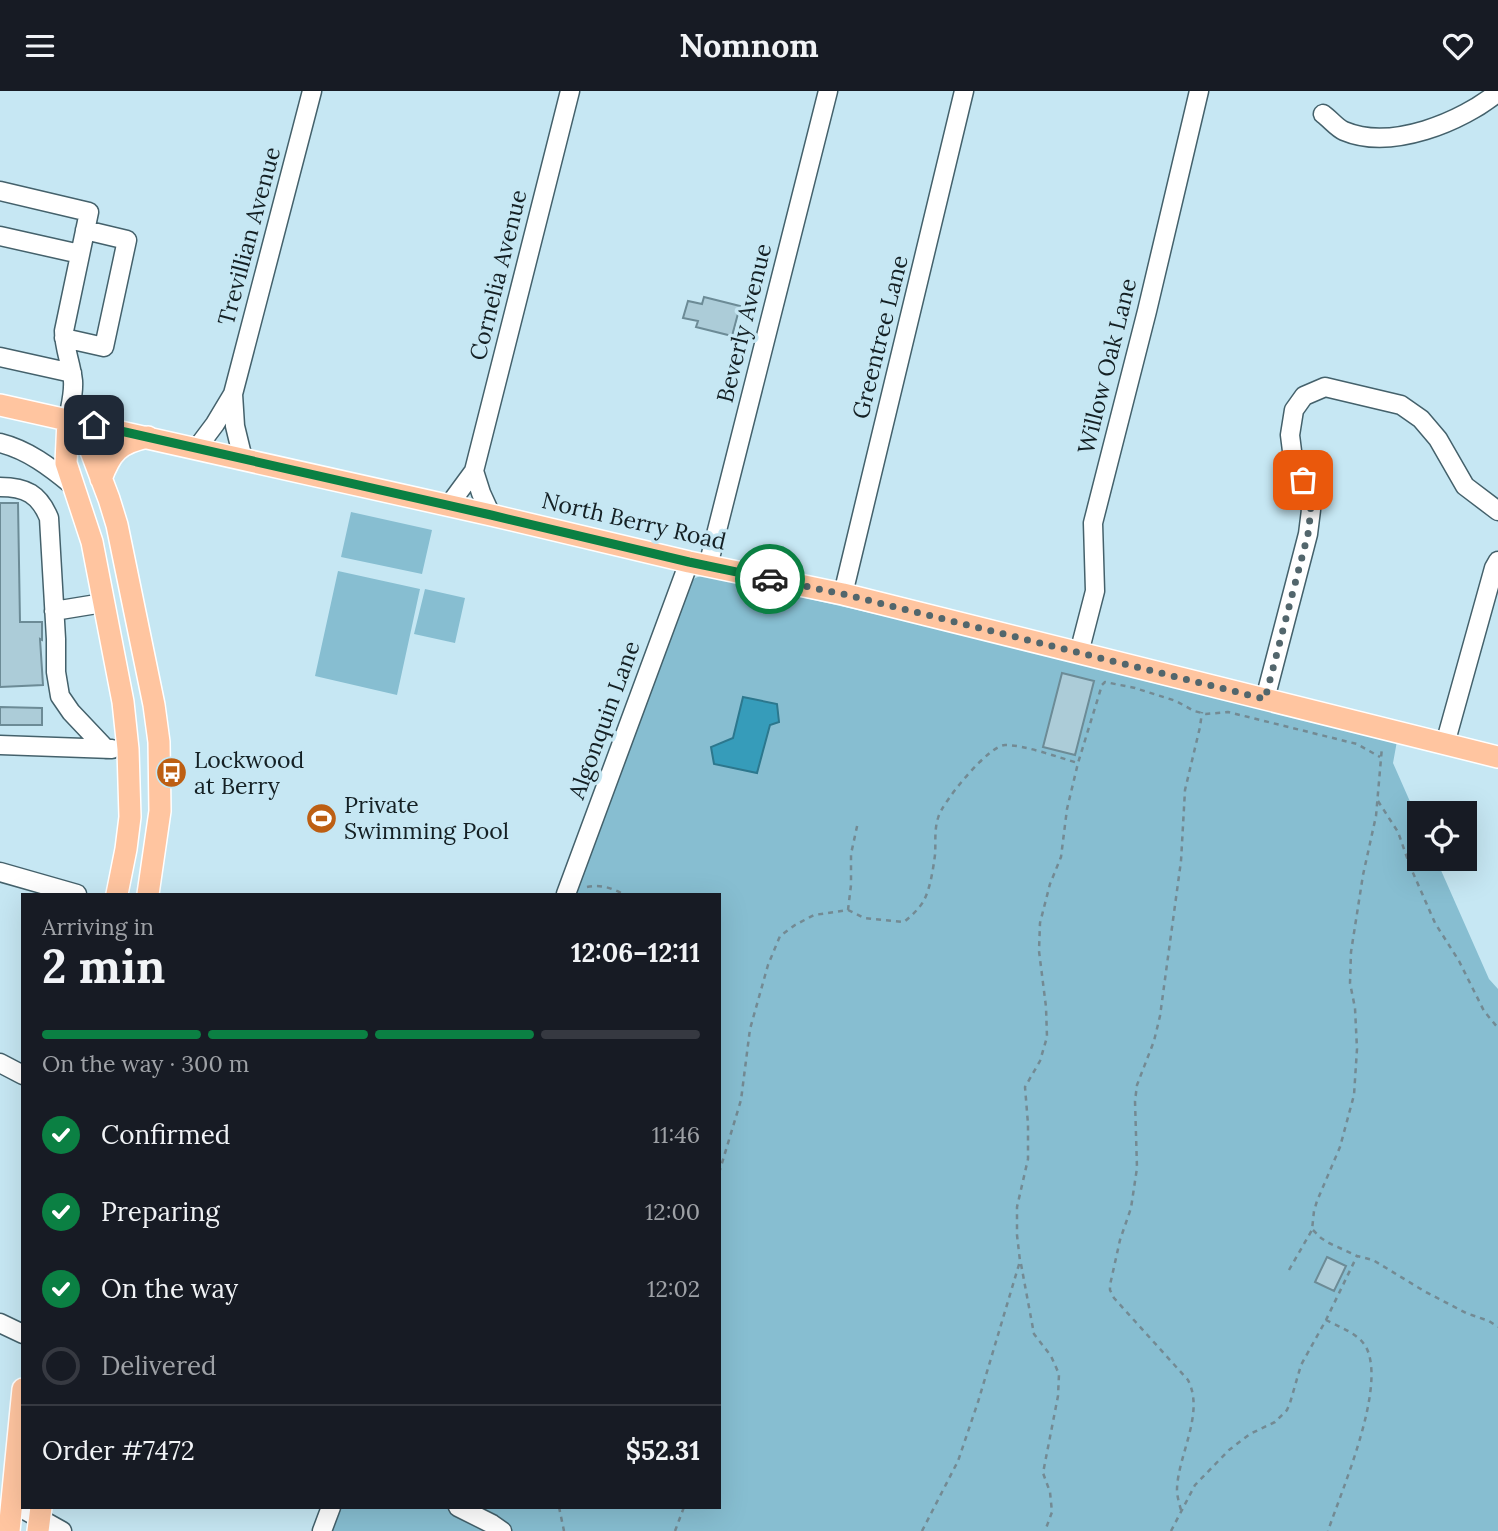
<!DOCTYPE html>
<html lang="en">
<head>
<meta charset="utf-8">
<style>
  body { margin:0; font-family:Lora,serif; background:#242831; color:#f1f3f6; height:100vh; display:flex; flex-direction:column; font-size:26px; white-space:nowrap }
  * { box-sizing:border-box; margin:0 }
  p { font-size:23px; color:#9ea1a6 }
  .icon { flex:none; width:38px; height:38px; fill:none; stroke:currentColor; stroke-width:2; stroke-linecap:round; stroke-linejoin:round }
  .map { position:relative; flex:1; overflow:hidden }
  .drawer { position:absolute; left:21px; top:802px; width:700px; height:616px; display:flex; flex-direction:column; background:#171b24; border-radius:0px; box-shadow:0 7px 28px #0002 }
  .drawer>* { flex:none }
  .buttons { position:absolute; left:1407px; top:710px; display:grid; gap:14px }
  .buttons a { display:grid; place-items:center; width:70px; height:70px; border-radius:0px; background:#171b24; box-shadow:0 7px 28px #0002; font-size:35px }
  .pin { position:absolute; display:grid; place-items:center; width:60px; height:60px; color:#fff; margin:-30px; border-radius:14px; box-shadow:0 4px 10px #0006 }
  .courier { position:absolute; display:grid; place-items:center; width:70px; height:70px; margin:-35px; border:5px solid #0b8043; border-radius:50%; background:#fff; color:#222; box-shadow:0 2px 9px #0007 }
  .headline em { font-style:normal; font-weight:700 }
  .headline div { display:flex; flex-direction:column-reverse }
  .headline { display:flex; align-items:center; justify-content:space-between; height:119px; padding:0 21px }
  h1 { font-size:46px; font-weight:700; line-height:52px }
  .bar { display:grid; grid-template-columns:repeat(4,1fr); gap:10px 7px; align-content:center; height:84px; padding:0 21px }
  .bar i { height:9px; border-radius:5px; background:#363941 }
  .bar .active { background:#0b8043 }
  .bar p { grid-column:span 4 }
  .line { display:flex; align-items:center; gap:18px; padding:0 21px; border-top:2px solid #363941 }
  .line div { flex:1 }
  ol { padding:0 21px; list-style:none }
  li { display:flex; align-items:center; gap:21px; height:77px }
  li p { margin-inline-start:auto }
  li .icon { padding:7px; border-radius:50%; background:#0b8043; color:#fff; stroke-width:4 }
  li:last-child { color:#9ea1a6 }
  li i { width:38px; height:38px; border:4px solid #363941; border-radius:50% }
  header { display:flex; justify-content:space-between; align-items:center; height:91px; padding:0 21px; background:#171b24; font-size:32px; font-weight:700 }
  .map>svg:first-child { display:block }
</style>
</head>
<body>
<header><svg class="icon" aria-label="menu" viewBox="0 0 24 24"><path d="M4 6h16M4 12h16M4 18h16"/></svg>Nomnom<svg class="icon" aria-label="heart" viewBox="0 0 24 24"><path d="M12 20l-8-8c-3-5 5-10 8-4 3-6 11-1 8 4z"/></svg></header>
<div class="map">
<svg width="1498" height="1440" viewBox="0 0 1498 1440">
  <rect width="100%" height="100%" fill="#c6e7f3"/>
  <path fill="#87bed1" d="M351,421L432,439L422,483L341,466Z
    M338,480L420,498L397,604L315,585Z
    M704,484L972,545L1397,650L1393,672L1419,731V768H1436L1489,888L1498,898V1440H330L339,1416H719V803H572L685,498L695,487Z
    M425,498L465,507L455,552L414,543Z"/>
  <path fill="#369cba" stroke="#2c778d" stroke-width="2" d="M743,606L777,613L779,631L770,634L757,682L714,673L711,656L733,647Z"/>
  <path fill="#acccd8" stroke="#6c8b96" stroke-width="2" d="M704,206L740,215L732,245L696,236L698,230L683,227L688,210L702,213Z
    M0,412H18L20,531H42V549L40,548L43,594L0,596Z
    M1062,582L1094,590L1075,664L1043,656Z
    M0,616L42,617V634H0Z
    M1327,1166L1346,1175L1334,1200L1315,1191Z"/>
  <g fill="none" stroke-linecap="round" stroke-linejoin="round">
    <defs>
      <path id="minor" d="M1323,23C1330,28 1337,37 1344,40C1391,60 1462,31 1498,1
        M0,100L89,121L64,240C64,257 71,272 73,290C74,303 70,316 68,329
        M0,145L80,163
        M64,247L104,256L127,149L85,139
        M0,266L72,282
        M233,303L312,0
        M0,352C28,359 50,376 72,394
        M197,357L215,333L233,303L235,335L243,368
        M474,380L570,0
        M0,396C26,396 39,403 49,427L56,548V581L60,605L71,621L106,658
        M449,414L474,380L481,402L491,424
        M708,475L828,0
        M843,503L964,0
        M54,520L103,512
        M1079,562L1095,500L1093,432L1147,220L1199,0
        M1265,608L1308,443L1311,419L1303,389L1293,368L1290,344L1294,319L1304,305L1325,296L1401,314L1421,328L1438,348L1465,395L1498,420
        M1445,653L1494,477L1498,470
        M0,654L112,658
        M0,781L77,803
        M566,803L689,471
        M0,972L23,984
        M0,1232L23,1243
        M12,1412L62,1440
        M458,1416L492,1433L502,1440
        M322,1440L331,1416"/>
      <path id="major" d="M0,314L491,424L689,471L843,503L1498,666
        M68,329L89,355L109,408L117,434L154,614L159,651L160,720L148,803
        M68,329L66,372L92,451L123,611L128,658L130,726L126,758L117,803
        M101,388C111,361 119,352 148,346
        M9,1440L23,1298
        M38,1440L41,1416"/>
    </defs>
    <use href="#minor" stroke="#44616b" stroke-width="21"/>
    <use href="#major" stroke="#fff" stroke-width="24"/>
    <path stroke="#738a93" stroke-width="2.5" stroke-dasharray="5 5" stroke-linecap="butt" d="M1378,710L1398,741L1410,775L1435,832L1459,870L1484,920L1498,937
      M587,796C600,793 612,797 623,803
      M848,819L864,827L904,831C911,825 918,819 923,811C930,799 933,779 935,764C936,752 934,740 938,727C942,711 989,654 1005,654C1025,654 1057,666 1078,672L1102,594L1105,591L1135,597L1176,610L1194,620L1206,623L1228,621L1357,653L1380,666
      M719,1082L741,1009L750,938L768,874L780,845L795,834L814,824L848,819L851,794V763L858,731
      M1313,1139L1321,1147L1329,1152L1357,1165L1373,1169L1424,1200L1466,1222L1489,1230L1498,1236
      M1021,1173L1034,1243L1051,1265L1059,1283L1058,1305L1043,1382L1050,1401L1052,1421L1045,1440
      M1289,1179L1312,1139L1314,1120L1317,1110L1340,1056L1354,1004L1357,958L1355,917L1350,892L1351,861L1363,784L1376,725L1382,656
      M1326,1229C1339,1236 1358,1242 1366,1256C1387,1296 1342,1398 1328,1440
      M559,1416L564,1440
      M1181,1419C1179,1412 1177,1405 1177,1398C1178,1364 1205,1322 1188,1289L1114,1207L1110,1199V1194L1120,1149L1131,1117L1137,1077L1135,1010L1137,994L1154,950L1160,925L1181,770L1185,699L1200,636L1202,621
      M675,1440L684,1416
      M922,1440L958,1370L978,1311L1020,1170L1017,1144V1116L1028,1068V1033L1025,996L1040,970L1047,946L1046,916L1039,860L1040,832L1050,793L1061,766L1067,718L1078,672
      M1171,1440L1195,1394L1229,1359L1250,1343L1275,1331L1287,1319L1290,1312L1301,1274L1326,1229L1357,1165"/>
    <use href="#minor" stroke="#fff" stroke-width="18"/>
    <use href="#major" stroke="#ffc5a0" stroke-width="21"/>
  </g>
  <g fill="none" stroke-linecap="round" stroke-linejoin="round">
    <path stroke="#52666c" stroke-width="7" stroke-dasharray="0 12.6" d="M770,488L843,503L1265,608L1308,443L1311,419L1303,389"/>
    <path stroke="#0b8043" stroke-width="9" d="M94,334L491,424L689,471L770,488"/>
  </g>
  <defs>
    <symbol id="bus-disc" viewBox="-11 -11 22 22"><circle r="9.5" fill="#bd5f13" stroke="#c6e7f3"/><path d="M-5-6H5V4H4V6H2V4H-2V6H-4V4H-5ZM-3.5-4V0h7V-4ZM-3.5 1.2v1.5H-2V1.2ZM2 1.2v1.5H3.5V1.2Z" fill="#fff"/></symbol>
    <symbol id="stadium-disc" viewBox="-11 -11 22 22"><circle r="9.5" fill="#bd5f13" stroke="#c6e7f3"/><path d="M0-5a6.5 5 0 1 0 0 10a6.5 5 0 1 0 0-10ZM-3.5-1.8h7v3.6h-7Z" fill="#fff"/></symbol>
  </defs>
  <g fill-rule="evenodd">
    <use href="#bus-disc" x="154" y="664" width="35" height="35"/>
    <use href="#stadium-disc" x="304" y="710" width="35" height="35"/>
  </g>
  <g text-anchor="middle" stroke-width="7" stroke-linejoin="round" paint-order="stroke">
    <g font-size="23" fill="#142024" stroke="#c6e7f3">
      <text transform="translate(249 145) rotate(-75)" y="8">Trevillian Avenue</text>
      <text transform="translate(498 184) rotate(-76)" y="8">Cornelia Avenue</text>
      <text transform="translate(744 232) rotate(-76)" y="8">Beverly Avenue</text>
      <text transform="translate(880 246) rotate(-76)" y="8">Greentree Lane</text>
      <text transform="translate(1107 275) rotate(-76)" y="8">Willow Oak Lane</text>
      <text transform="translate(634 430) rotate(13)" y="8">North Berry Road</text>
      <text transform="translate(604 629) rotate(-70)" y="8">Algonquin Lane</text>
    </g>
    <g font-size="23" fill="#142024" stroke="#c6e7f3" text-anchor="start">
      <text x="194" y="677">Lockwood<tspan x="194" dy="26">at Berry</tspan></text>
      <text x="344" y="722">Private<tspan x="344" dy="26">Swimming Pool</tspan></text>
    </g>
  </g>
</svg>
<div class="buttons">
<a><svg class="icon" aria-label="locate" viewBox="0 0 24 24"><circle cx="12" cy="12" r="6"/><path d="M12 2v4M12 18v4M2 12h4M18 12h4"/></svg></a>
</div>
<div class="pin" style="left:1303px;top:389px;background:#ea580c"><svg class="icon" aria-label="bag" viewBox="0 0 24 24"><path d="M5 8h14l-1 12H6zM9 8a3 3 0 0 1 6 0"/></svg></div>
<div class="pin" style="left:94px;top:334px;background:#1f2937"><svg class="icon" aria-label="home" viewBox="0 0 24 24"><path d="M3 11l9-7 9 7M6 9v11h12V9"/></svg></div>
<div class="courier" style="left:770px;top:488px"><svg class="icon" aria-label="car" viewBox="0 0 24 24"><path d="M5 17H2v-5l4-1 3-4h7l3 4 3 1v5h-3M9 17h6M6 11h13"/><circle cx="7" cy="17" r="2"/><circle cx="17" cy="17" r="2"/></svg></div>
<section class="drawer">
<div class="headline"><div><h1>2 min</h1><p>Arriving in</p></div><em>12:06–12:11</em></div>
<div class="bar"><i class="active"></i><i class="active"></i><i class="active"></i><i></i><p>On the way · 300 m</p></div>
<ol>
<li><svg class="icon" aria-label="check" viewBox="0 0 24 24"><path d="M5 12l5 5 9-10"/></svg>Confirmed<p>11:46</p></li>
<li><svg class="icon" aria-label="check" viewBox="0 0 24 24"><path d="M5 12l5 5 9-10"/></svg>Preparing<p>12:00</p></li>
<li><svg class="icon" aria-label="check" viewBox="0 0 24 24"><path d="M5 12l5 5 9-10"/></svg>On the way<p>12:02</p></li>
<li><i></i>Delivered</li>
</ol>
<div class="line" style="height:91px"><div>Order #7472</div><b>$52.31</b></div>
</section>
</div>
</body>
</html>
